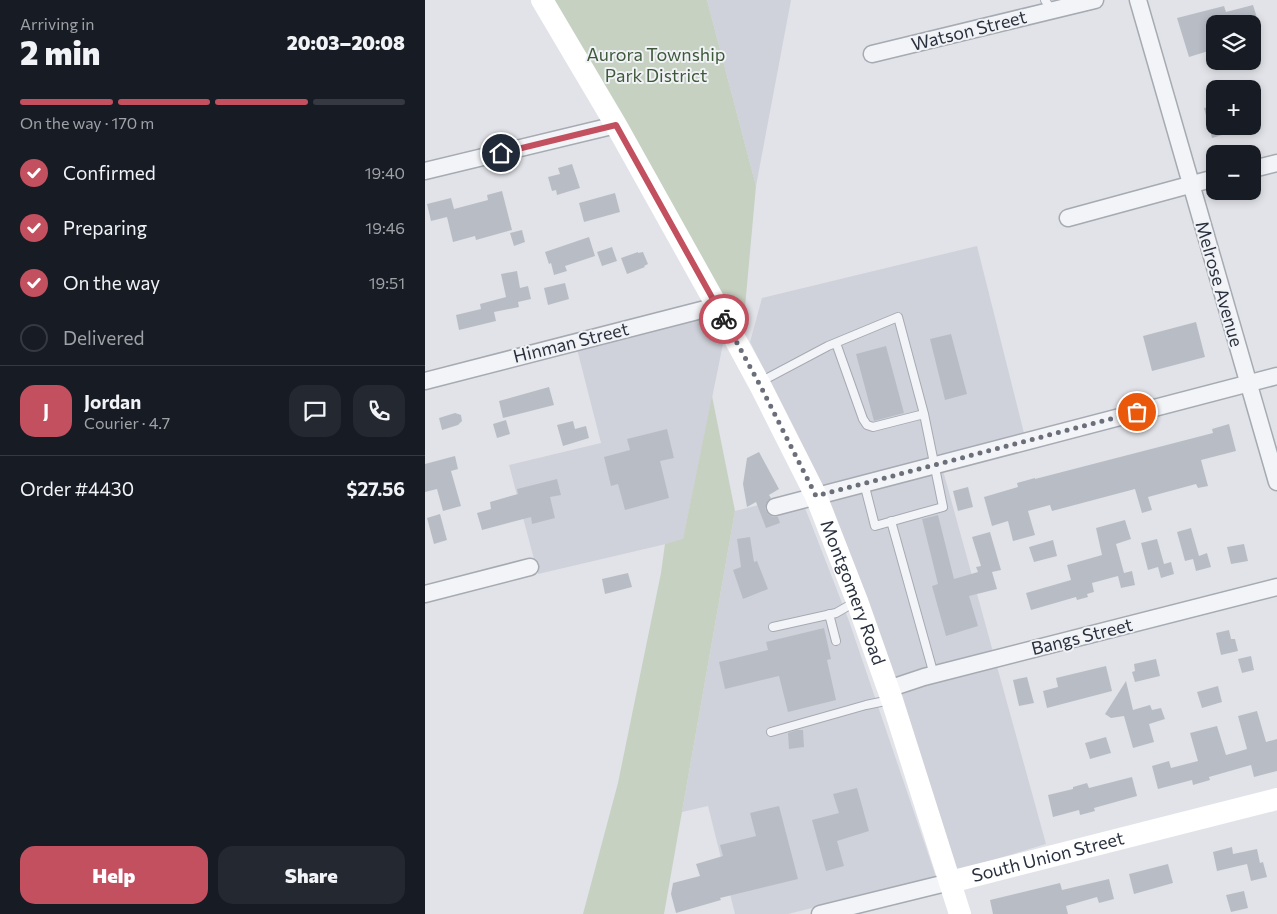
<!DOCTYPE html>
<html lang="en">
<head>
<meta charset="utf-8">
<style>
  body { margin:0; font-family:Commissioner,sans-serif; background:#242831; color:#f1f3f6; height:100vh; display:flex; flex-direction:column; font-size:19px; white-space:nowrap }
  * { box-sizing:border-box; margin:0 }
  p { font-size:16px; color:#9ea1a6 }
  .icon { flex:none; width:28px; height:28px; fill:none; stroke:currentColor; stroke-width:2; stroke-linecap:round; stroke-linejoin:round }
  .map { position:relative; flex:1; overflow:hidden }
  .drawer { display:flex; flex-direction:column; background:#171b24; width:425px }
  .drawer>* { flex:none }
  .controls { position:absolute; left:781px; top:15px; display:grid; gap:10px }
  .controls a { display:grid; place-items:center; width:55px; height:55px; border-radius:10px; background:#171b24; box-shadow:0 2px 8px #0003; font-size:25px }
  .pin { position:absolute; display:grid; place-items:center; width:42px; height:42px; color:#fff; margin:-21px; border:2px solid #fff; border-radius:50%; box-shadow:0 1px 5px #0007 }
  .courier { position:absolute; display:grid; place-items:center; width:50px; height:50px; margin:-25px; border:4px solid #c3505f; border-radius:50%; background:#fff; color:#222; box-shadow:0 1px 6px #0007 }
  .headline em { font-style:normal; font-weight:800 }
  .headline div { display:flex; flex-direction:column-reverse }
  .headline { display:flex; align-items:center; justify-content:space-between; height:85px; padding:0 20px }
  h1 { font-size:32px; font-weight:800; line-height:38px }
  .bar { display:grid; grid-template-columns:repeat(4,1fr); gap:8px 5px; align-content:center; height:60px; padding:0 20px }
  .bar i { height:6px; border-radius:4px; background:#363941 }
  .bar .current { background:#c3505f }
  .bar p { grid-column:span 4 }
  .line { display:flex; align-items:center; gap:12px; padding:0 20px; border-top:1px solid #363941 }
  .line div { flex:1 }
  .round { display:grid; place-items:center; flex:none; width:52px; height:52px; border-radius:15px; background:#242831 }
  ol { padding:0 20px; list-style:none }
  li { display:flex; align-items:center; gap:15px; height:55px }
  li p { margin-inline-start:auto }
  li .icon { padding:5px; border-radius:50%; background:#c3505f; color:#fff; stroke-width:4 }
  li:last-child { color:#9ea1a6 }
  li i { width:28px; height:28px; border:2px solid #363941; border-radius:50% }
  .action { display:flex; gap:10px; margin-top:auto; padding:10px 20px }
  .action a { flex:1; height:58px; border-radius:15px; background:#c3505f; color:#fff; font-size:20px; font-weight:800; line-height:58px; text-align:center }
  .action a+a { background:#242831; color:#f1f3f6 }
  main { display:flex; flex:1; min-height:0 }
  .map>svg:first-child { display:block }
</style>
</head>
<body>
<main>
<section class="drawer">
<div class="headline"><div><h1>2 min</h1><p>Arriving in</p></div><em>20:03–20:08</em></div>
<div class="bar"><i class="current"></i><i class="current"></i><i class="current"></i><i></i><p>On the way · 170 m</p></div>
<ol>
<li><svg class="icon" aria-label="check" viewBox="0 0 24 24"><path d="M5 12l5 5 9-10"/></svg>Confirmed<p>19:40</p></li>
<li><svg class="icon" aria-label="check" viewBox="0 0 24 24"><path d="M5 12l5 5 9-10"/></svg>Preparing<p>19:46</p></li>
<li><svg class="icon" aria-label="check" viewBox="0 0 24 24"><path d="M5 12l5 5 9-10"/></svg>On the way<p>19:51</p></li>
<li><i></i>Delivered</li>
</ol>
<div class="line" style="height:90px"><b class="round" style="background:#c3505f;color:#fff">J</b><div><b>Jordan</b><p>Courier · 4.7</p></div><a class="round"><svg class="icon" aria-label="chat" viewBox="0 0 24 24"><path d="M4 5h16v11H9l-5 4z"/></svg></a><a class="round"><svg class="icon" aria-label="phone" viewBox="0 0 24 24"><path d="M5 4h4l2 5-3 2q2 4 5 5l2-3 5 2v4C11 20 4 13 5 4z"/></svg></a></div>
<div class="line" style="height:65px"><div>Order #4430</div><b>$27.56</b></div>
<div class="action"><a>Help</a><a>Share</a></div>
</section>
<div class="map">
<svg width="852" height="914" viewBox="0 0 852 914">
  <rect width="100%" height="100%" fill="#e1e3e8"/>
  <path fill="#cfd2da" d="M282,0H366L331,186Z
    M552,246L602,445L517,467L621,844L531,871L391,472L325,342L337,298Z
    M280,311L298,344L258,540L113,574L84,465L176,443L151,345Z
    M375,495L424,621L511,877L363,914H310L283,806L257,812L310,511Z"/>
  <path fill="#c6d1c2" d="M117,0H282L331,186L316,351Z
    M287,396L310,511L239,914H158L193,783L236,573L240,544L258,539Z"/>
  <path fill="#b8bdc5" d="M828,5L833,21L822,24H790V49L764,57L752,18L799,6L801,12Z
    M790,105V126H817V129L787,138L779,108Z
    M147,164L155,188L132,195L131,190L127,191L123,177L135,174L133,168Z
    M77,191L87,230L51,240L50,236L28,242L22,217L6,221L2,204L26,198L29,209L63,200L62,195Z
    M190,193L195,212L159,222L154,203Z
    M97,230L100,242L89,246L85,233Z
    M164,237L170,256L140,266L142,271L129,275L126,263L124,264L120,252Z
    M187,247L192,261L177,266L172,252Z
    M213,252V253L218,252L223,264L219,266L220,267L202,274L196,258Z
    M92,271L95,288L103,286L106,299L93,302L94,307L69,312L71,321L34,330L31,315L56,309L55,304L81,297L76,274Z
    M140,283L144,299L123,305L119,288Z
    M771,322L780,357L727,371L718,336Z
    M526,334L542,394L520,400L505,339Z
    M461,346L479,413L449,421L431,354Z
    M124,387L129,405L78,418L74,401Z
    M30,413L36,415L37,421L33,425L17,430L14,418Z
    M81,420L85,434L72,438L68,424Z
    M148,421L150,429L161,426L164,438L138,446L132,425Z
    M804,424L811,451L776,460L783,486L773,488L771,484L723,497L727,510L717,513L710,489L627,511L625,505L603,511L610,535L588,541L583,521L567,526L559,497L593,487L592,483L610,478V479L788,433L787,429Z
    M242,429L249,458L235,461L244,498L200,510L193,484L186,486L179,457L205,450L202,439Z
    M334,452L354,489L344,495L346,498L341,504L340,509L343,514L348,517H353L355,523L341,528L331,502L322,507L318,484L322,458Z
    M30,456L33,469L26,471L36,506L18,511L12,489L0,492V464Z
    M132,479L136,495L125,497L130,518L107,524L106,517L57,530L52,513L66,509L65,502L93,494L92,489Z
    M543,487L548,507L533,511L528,491Z
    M15,514L22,540L9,544L2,518Z
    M513,515L529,579L553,572L551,567L556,566L547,537L565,532L576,570L567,572L572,589L544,596L553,626L521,636L507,586L513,584L497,519Z
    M700,520L706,539L691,544L699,573L707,571L710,585L696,588L693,576L667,583L669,592L662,594L663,597L652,600L651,597L606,610L601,593L646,580L642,565L677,555L671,528Z
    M766,528L774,556L782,553L786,567L771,571L768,559L760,561L752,532Z
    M325,537L329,562L332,561L343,589L318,599L308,570L316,567L312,539Z
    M732,539L739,564L746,562L749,574L736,578L733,567L723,570L716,543Z
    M628,540L632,556L609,562L604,547Z
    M819,544L823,561L806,564L802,547Z
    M203,573L207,587L180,594L177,579Z
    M399,628L406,659L402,660L411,700L363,712L354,676L300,689L294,662L343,650L341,642Z
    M804,630L806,639H810L813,651L796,655L791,633Z
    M826,656L829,670L817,673L813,659Z
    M731,659L735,676L710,682L707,672L710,671L709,664Z
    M681,666L687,691L622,708L618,691L633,687L631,678Z
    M602,677L609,703L594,706L588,680Z
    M701,681L708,710L725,705L727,710L736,708L740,719L724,724L729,742L708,748L699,716L686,718L680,714Z
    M793,686L797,702L777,708L772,692Z
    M832,711L841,742L852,739V771L829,777L826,765L784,777L785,780L768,785L767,780L733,789L727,766L744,761L746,768L773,761L765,733L792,726L801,755L822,749L813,716Z
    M372,730H378L379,747L364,749L363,733Z
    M681,737L686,753L665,759L660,743Z
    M707,777L712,796L669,808L670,811L655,815L654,810L628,817L623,795L648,789V787L662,783L664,788Z
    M432,788L444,831L412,841L419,866L401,871L387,820L414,813L408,794Z
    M354,806L373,879L295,898L296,900L251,913L246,894L248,883L275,876L271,864L298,856L295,845L331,836L325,813Z
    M807,847L808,854L832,849L835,863L838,862L842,877L826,881L822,864L792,871L788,852Z
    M743,864L748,883L709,894L704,874Z
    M684,879L689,899L674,903L672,897L641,906L643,914H568L565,900L635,883L637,890Z
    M819,891L823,908L806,912L801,895Z"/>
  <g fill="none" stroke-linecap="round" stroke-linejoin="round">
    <defs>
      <path id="lane" d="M620,0L627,11
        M411,343L438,419L442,425L448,427L499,414
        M335,382L403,346L473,317L499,414L518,507L450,526L439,483
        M466,521L509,675
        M404,614L411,641
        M348,627L411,613L430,602
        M346,732L441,705L465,700"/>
      <path id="street" d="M713,0L852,482
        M447,54L670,0
        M828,169L852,163
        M0,171L191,125
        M643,218L790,178
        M0,381L292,306
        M350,507L852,376
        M0,594L105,567
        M463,689L499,677L852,587
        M395,914L525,882"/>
    </defs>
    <use href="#lane" stroke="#a6aab2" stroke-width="10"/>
    <use href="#street" stroke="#a6aab2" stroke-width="19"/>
    <use href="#lane" stroke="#f3f4f7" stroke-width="8"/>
    <use href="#street" stroke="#f3f4f7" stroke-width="16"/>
    <g stroke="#fff" stroke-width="22">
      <path id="s1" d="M117,0L191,125L292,306L336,387L391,496L432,601L467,700L535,914"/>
      <path id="s2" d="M525,882L852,799"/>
    </g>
  </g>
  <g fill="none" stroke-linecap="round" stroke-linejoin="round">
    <path stroke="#6a6f7a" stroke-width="5" stroke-dasharray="0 9" d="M299,319L336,387L391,496L712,412"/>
    <path stroke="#c3505f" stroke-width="6" d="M76,153L191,125L299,319"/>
  </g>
  <g text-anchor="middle" stroke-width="4" stroke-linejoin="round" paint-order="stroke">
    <g font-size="18" fill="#2a313e" stroke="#f0f2f6">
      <text transform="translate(544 31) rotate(-14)" y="6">Watson Street</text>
      <text transform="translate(794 284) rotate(74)" y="6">Melrose Avenue</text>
      <text transform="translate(146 343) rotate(-14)" y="6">Hinman Street</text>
      <text dy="6" stroke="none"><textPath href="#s1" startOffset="670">Montgomery Road</textPath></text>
      <text transform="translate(657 637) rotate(-14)" y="6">Bangs Street</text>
      <text dy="6" stroke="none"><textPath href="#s2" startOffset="101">South Union Street</textPath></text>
    </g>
    <g font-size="18" fill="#3e5939" stroke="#f0f2f6">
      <text x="231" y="61">Aurora Township<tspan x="231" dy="21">Park District</tspan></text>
    </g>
  </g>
</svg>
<div class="controls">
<a><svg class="icon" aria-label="layers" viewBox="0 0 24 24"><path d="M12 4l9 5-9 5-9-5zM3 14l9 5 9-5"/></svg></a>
<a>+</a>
<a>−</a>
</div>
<div class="pin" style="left:712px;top:412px;background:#ea580c"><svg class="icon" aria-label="bag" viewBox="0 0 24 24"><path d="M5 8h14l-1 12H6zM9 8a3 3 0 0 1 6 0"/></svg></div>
<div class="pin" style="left:76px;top:153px;background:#1f2937"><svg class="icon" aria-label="home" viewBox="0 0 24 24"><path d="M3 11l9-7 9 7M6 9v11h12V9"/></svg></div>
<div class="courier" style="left:299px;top:319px"><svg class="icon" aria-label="bike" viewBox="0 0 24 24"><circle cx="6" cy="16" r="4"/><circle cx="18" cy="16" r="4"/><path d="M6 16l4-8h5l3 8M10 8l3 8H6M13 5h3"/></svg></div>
</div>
</main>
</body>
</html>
